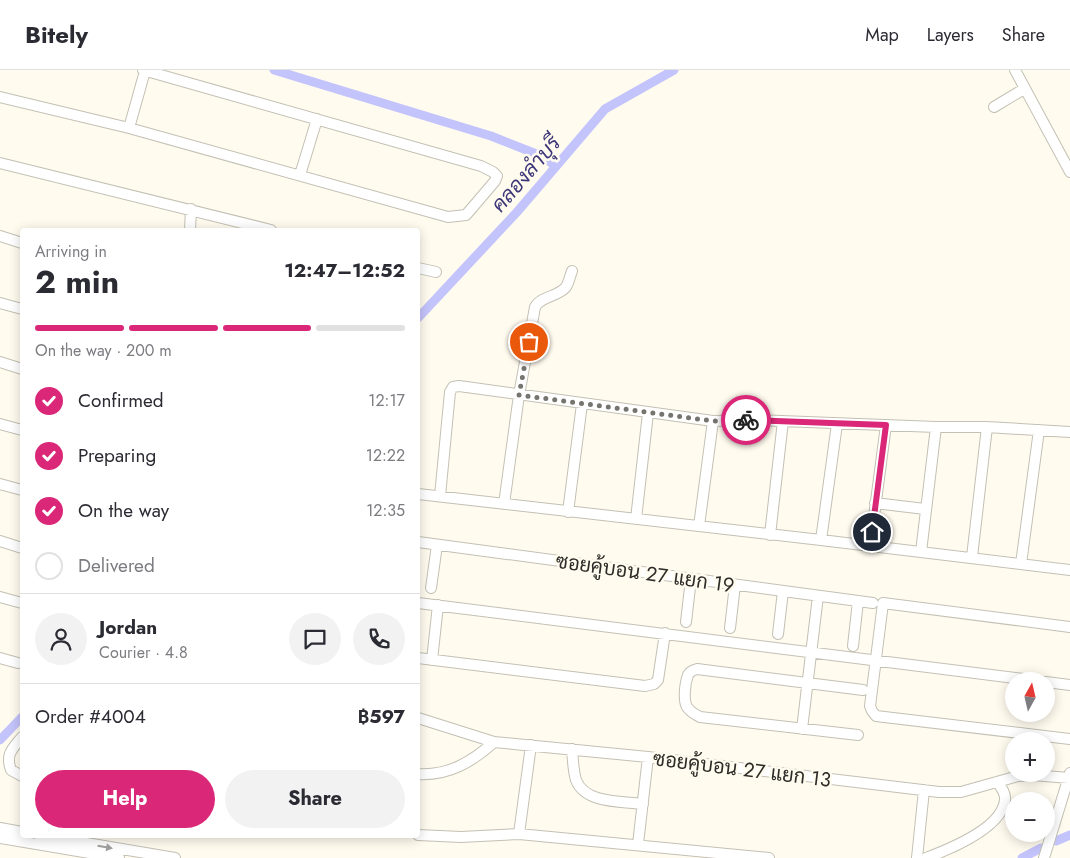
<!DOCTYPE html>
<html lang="en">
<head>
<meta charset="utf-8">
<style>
  body { margin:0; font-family:Jost,Sarabun,sans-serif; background:#f2f2f3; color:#2b2b33; height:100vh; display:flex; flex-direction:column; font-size:19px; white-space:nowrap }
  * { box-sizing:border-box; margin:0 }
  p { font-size:16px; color:#7c7c81 }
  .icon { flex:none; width:28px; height:28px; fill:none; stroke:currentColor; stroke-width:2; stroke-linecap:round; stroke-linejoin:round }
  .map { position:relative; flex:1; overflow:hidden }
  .details { position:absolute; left:20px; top:158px; width:400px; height:610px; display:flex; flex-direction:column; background:#fff; border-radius:5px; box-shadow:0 2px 12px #0003 }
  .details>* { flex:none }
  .needle { width:32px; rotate:8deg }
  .buttons { position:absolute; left:1005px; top:602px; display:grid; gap:10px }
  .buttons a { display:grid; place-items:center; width:50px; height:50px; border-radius:50%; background:#fff; box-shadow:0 2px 12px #0003; font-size:25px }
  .pin { position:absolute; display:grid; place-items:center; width:42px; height:42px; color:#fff; margin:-21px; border:2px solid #fff; border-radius:50%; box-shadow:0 1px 5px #0007 }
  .courier { position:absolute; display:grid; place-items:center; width:50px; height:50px; margin:-25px; border:4px solid #db2777; border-radius:50%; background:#fff; color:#222; box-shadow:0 1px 6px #0007 }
  .head em { font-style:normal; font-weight:700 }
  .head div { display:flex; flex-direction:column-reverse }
  .head { display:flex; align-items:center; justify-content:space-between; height:85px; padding:0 15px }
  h1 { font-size:32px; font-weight:700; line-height:38px }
  .bar { display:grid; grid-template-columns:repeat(4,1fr); gap:8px 5px; align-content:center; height:60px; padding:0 15px }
  .bar i { height:6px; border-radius:4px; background:#e1e1e2 }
  .bar .current { background:#db2777 }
  .bar p { grid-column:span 4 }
  .line { display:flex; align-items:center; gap:12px; padding:0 15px; border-top:1px solid #e1e1e2 }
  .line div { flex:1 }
  .round { display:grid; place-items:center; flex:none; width:52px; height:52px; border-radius:26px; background:#f2f2f3 }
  ol { padding:0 15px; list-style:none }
  li { display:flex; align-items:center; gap:15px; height:55px }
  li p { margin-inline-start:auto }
  li .icon { padding:5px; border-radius:50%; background:#db2777; color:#fff; stroke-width:4 }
  li:last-child { color:#7c7c81 }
  li i { width:28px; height:28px; border:2px solid #e1e1e2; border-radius:50% }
  .button { display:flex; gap:10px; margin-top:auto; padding:10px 15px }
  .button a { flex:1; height:58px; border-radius:30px; background:#db2777; color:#fff; font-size:20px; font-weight:700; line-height:58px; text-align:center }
  .button a+a { background:#f2f2f3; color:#2b2b33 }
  header { display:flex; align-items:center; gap:30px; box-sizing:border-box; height:70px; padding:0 25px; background:#fff; border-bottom:1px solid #e1e1e2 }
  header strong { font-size:24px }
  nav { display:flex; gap:28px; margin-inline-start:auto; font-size:18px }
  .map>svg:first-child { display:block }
</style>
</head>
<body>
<header>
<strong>Bitely</strong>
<nav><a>Map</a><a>Layers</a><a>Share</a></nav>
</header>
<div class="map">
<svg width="1070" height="788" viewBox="0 0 1070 788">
  <rect width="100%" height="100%" fill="#fffbef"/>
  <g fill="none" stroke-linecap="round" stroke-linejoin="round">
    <path stroke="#c4c4fc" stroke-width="9" d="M274,0L491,66L539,85L556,96
      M418,248L517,142L605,39L674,0
      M0,670L22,647
      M1056,771L1070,765
      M1022,788L1041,778"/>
    <defs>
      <path id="minor" d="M1015,0L1070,102
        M0,27L129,58L448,147L466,145L495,111L497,106L493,102L481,96L143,0
        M994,37L1024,19
        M129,58L145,1
        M0,93L271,160
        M300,105L317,49
        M190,160L191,139
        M0,166L22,173
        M418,198L436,202
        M0,233L22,239
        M0,292L22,299
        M0,354L22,360
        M0,414L22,420
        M418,424L821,470L1070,500
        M440,426L450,322L453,317L459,316L713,351L757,350L936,357H987L1070,362
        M875,433L925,439
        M504,434L519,325L535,237C541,226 558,227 566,217C569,212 570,206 572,201
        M568,442L582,334
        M636,449L648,343
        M699,456L713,351
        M770,465L783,351
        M821,470L837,354
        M0,471L22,478
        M418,472L873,533
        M870,477L886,355
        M921,482L936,357
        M972,487L987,357
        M1021,494L1039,360
        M431,518L437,475
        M0,527L22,533
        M418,533L1039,611
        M686,552L691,509
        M1070,557L883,533L870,636L872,641L876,646L1070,669
        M730,558L735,515
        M778,564L783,521
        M853,576L858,531
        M0,588L18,593
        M418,588L645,616L654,614L658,610L665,563
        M432,590L438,535
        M1046,612L1070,615
        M418,648L494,672L648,687L939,722H961L1018,706L1033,705L1069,708
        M802,659L818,526
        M858,665L700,647C695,644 691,643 687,637C683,630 685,613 688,605C690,601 693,600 697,599L863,620
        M22,667C13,678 5,684 11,700L22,706
        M572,679C573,690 573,700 576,710C585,734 622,731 643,734
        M418,704C448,706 472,692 494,672
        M0,758L22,762
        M519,764L531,675
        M39,765L175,788
        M418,765L461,767L519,764L769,788
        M0,768L119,788
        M638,774L648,687
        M917,788L924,720
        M926,788C950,779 1002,758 1005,730C1006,723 1001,717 997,712
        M1044,788L1070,703"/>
    </defs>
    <use href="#minor" stroke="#c3c0b4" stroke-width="12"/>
    <use href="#minor" stroke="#fff" stroke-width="10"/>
  </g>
  <defs><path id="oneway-solid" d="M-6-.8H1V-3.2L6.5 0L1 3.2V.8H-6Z" transform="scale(1.25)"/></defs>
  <use fill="#a0a09e" href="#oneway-solid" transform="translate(105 777) rotate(10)"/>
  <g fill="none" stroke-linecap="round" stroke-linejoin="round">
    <path stroke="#76746e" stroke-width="5" stroke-dasharray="0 9" d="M529,272L519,325L713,351L746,350"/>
    <path stroke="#db2777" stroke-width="6" d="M746,350L886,355L872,462"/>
  </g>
  <g text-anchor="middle" stroke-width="5" stroke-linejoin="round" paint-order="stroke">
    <g font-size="20" fill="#2d2c28" stroke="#fffbef">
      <text transform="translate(645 503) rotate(8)" y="7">ซอยคู้บอน 27 แยก 19</text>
      <text transform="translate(742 699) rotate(7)" y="7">ซอยคู้บอน 27 แยก 13</text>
    </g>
    <g font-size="21" font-style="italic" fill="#3e3778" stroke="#fffbef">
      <text transform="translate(526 104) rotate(-49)" y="7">คลองลำบุรี</text>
    </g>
  </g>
</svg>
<div class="buttons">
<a><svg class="needle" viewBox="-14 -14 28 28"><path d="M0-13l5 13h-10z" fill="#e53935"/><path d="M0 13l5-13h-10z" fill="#7c7c81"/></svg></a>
<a>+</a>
<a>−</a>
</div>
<div class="pin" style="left:529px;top:272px;background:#ea580c"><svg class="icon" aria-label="bag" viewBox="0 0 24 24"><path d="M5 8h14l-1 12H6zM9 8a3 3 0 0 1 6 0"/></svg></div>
<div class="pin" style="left:872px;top:462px;background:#1f2937"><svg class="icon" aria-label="home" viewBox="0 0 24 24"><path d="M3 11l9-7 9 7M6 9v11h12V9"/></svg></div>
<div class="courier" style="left:746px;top:350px"><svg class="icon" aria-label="bike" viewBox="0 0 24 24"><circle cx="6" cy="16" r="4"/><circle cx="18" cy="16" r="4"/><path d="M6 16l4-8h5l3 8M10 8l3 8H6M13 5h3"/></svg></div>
<section class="details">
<div class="head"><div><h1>2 min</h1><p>Arriving in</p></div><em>12:47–12:52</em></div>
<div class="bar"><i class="current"></i><i class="current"></i><i class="current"></i><i></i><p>On the way · 200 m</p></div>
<ol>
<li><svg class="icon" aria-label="check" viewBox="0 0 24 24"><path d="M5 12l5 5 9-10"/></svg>Confirmed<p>12:17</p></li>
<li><svg class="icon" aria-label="check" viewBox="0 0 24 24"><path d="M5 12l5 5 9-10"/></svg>Preparing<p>12:22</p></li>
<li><svg class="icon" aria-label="check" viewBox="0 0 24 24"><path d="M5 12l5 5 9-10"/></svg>On the way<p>12:35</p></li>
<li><i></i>Delivered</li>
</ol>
<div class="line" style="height:90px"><a class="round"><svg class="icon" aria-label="person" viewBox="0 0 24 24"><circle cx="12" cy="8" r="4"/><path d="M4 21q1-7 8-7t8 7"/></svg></a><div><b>Jordan</b><p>Courier · 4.8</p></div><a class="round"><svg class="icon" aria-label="chat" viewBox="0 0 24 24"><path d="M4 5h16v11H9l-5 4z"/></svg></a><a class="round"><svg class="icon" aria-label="phone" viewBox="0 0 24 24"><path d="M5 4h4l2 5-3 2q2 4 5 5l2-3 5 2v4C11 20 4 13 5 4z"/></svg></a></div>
<div class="line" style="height:65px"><div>Order #4004</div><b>฿597</b></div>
<div class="button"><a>Help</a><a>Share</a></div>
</section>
</div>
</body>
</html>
